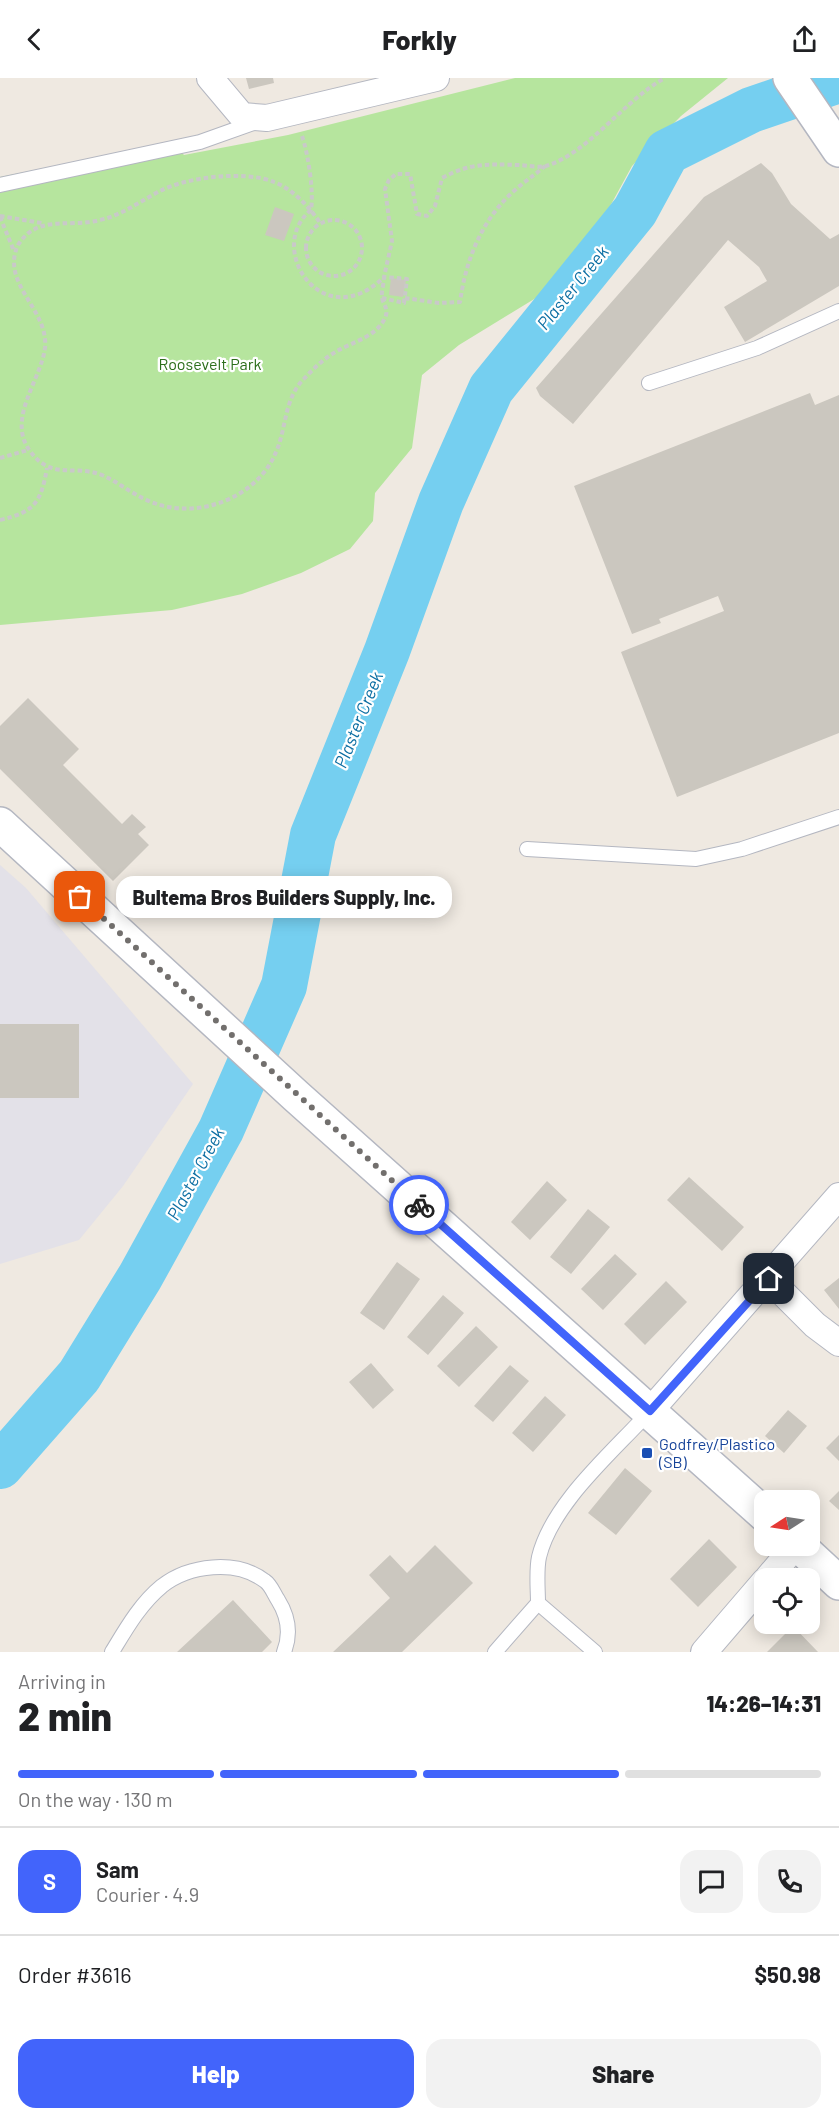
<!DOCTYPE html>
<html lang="en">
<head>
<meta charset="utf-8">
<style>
  body { margin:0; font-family:Barlow,sans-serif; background:#f2f2f2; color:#202124; height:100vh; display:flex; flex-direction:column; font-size:22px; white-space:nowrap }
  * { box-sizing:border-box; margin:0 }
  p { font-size:20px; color:#757577 }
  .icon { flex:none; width:33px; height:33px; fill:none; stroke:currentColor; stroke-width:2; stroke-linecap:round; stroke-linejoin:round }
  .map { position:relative; height:1574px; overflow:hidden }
  .drawer { display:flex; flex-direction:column; background:#fff; flex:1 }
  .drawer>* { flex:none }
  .needle { width:39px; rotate:258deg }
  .controls { position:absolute; left:754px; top:1412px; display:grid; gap:12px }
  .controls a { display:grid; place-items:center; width:66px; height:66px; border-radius:12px; background:#fff; box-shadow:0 3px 15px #0003; font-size:30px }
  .pin { position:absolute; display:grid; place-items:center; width:51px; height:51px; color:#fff; margin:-26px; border-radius:12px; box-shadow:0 3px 9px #0006 }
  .courier { position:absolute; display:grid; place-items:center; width:60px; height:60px; margin:-30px; border:4px solid #4264fb; border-radius:50%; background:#fff; color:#222; box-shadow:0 2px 8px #0007 }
  .bubble { position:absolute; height:42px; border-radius:18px; background:#fff; box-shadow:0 3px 15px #0003; font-size:20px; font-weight:800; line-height:42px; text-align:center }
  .head em { font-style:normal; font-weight:800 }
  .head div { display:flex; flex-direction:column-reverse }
  .head { display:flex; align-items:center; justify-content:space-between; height:102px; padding:0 18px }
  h1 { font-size:39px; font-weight:800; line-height:45px }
  .bar { display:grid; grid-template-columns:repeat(4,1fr); gap:9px 6px; align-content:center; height:72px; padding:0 18px }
  .bar i { height:8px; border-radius:4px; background:#e0e0e0 }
  .bar .selected { background:#4264fb }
  .bar p { grid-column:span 4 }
  .line { display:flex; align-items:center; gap:15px; padding:0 18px; border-top:2px solid #e0e0e0 }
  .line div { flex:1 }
  .round { display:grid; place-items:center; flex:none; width:63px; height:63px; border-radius:18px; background:#f2f2f2 }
  .button { display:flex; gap:12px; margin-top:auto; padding:12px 18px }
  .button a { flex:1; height:69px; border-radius:18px; background:#4264fb; color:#fff; font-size:24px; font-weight:800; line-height:69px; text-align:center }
  .button a+a { background:#f2f2f2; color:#202124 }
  header { display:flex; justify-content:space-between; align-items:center; height:78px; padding:0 18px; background:#fff; font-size:27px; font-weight:800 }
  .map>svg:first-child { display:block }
</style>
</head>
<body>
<header><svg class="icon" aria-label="back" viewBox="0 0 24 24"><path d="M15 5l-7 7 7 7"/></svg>Forkly<svg class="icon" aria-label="share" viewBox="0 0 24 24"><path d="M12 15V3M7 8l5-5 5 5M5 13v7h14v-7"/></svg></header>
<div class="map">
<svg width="839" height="1574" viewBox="0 0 839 1574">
  <rect width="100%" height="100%" fill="#efe9e1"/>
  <path fill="#e3e1e8" d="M0,787L26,810L193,1006L123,1108L79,1162L0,1186Z"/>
  <path fill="#b6e59e" d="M515,0H728L681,38L632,88L572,198L459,267L422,297L412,370L375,415L373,443L350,471L301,495L242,516L172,532L0,547V99L172,64L184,77L288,57Z"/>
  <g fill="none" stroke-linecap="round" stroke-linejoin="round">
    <path stroke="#75cff0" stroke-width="46" d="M0,1388L79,1298L140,1199L221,1052L284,908L313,757L387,573L441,424L491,311L635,133L667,74L751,32L839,2"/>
  </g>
  <path fill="#cbc7bf" d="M246,0H273L274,5L249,11Z
    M761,85L772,95L791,126L830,161L839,156V208L745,264L724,229L767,203L759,189L728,162L573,346L540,318L536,310L704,119Z
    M275,129L294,136L284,163L265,157Z
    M391,200L406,202L403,219L389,217Z
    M810,315L815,327L839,317V655L677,719L621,574L724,533L718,518L659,541L661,545L632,556L574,408Z
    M28,620L79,671L63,687L122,746L132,736L146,749L138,756L149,767L113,803L0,691V648Z
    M0,946H79V1020H0Z
    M689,1099L744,1149L722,1173L667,1122Z
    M547,1103L567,1122L530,1162L511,1144Z
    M588,1131L610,1149L571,1196L550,1179Z
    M615,1176L637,1196L603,1232L581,1211Z
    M397,1184L420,1201L384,1252L360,1235Z
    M839,1200V1231L824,1212Z
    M666,1203L687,1224L645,1267L624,1246Z
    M443,1217L464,1235L428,1277L407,1259Z
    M476,1248L498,1269L459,1309L437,1288Z
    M371,1285L394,1312L373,1331L349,1304Z
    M510,1287L529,1303L493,1344L474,1328Z
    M545,1318L566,1337L533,1374L512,1355Z
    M788,1332L807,1348L784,1375L765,1358Z
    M839,1357V1383L826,1370Z
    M625,1390L652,1413L616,1457L588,1435Z
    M839,1413V1432L829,1423Z
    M709,1461L737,1489L698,1529L670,1501Z
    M435,1467L473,1505L402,1574H333L390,1520L369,1497L390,1477L407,1495Z
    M233,1522L272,1564L262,1574H177Z
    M793,1548L818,1574H767Z"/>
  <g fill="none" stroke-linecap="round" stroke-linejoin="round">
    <defs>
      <path id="lane" d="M0,107L200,64L256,44
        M649,305L757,270L839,233
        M527,771L696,781L742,771L839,739
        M538,1525C538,1511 536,1493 539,1479C552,1425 613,1374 650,1333
        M112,1574C126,1551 140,1526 162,1508C189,1487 236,1481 265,1503C271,1507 274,1516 278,1522C288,1538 291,1556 284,1574
        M495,1574L538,1525L595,1574"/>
      <path id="street" d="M210,0L242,38L267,40L436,0
        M769,1201L815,1247L839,1265
        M650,1333L839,1118
        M768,1500L796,1467
        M704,1574L765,1503"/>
      <path id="secondary" d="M790,0L839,72
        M0,746L296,1018L765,1437
        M798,1467L839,1505"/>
    </defs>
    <use href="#lane" stroke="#b4b7c1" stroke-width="16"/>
    <use href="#street" stroke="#b4b7c1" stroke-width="28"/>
    <use href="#secondary" stroke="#b4b7c1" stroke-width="36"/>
    <path stroke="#c9c9c9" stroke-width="4" stroke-dasharray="4.5 3" stroke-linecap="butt" d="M302,58C308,75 314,113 311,132C264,170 323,259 384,199C384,205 381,214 382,220C384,228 389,231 385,240C377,258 353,264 337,273C323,281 312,292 301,304C284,324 286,352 276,374C258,419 199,442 154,425C136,419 120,405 102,397C74,386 52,403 30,373C6,341 41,302 45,270C49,231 0,206 18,167C37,136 70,150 100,142C122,137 139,124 158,114C185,99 245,92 274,104C293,111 309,129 321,146
      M0,138L42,145
      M0,139L14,173
      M306 170a28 28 0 1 1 56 0a28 28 0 1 1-56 0Z
      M382,220L404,225L407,201L384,199L392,163L385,111L389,102L396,96H410L417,136L427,138L435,128L442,100C470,85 487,86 518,87C527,87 537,90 546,88C589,75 624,22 665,0
      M405,220L439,225L460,224C466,181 482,141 515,112C525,103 535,97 545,88
      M0,380L28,372
      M0,442C35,434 41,424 47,390"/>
    <use href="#lane" stroke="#fff" stroke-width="14"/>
    <use href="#street" stroke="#fff" stroke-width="26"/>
    <use href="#secondary" stroke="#fff" stroke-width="33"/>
  </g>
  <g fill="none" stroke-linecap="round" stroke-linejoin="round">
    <path stroke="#726f6d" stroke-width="6" stroke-dasharray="0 10.8" d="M80,819L419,1127"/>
    <path stroke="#4264fb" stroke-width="8" d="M419,1127L650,1333L769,1201"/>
  </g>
  <rect fill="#1a4fb4" stroke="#fff" stroke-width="2" x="641" y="1369" width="12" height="12" rx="3"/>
  <g text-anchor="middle" stroke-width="4.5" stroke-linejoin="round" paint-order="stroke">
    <g font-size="16" fill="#2c6e1b" stroke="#fff">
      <text x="210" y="292">Roosevelt Park</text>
    </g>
    <g font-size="16" fill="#164399" stroke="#fff" text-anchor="start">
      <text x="659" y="1372">Godfrey/Plastico<tspan x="659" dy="18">(SB)</tspan></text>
    </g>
    <g font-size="18" font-style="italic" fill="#0d6fa3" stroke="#fff">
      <text transform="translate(573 210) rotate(-51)" y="6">Plaster Creek</text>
      <text transform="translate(359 642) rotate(-68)" y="6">Plaster Creek</text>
      <text transform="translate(196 1096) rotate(-62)" y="6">Plaster Creek</text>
    </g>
  </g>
</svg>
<div class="controls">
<a><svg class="needle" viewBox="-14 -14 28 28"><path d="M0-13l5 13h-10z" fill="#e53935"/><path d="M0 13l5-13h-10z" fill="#757577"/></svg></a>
<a><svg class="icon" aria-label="locate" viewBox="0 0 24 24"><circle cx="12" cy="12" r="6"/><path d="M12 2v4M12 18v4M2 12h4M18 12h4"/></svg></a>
</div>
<div class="pin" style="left:80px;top:819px;background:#ea580c"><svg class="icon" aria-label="bag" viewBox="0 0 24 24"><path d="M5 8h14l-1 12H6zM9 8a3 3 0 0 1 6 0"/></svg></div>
<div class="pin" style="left:769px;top:1201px;background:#1f2937"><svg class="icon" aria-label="home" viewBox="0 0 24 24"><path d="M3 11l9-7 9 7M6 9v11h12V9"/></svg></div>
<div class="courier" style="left:419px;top:1127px"><svg class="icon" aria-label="bike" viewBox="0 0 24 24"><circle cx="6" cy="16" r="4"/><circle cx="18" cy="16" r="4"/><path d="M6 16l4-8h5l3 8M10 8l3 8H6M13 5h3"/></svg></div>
<div class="bubble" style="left:116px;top:798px;width:336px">Bultema Bros Builders Supply, Inc.</div>
</div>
<section class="drawer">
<div class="head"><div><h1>2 min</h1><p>Arriving in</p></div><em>14:26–14:31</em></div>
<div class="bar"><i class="selected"></i><i class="selected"></i><i class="selected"></i><i></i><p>On the way · 130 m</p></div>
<div class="line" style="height:108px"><b class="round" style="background:#4264fb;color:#fff">S</b><div><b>Sam</b><p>Courier · 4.9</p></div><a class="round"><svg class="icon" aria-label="chat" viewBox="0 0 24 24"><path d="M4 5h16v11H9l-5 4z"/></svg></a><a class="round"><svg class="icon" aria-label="phone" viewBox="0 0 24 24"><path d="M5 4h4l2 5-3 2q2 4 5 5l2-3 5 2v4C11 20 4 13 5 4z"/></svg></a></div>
<div class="line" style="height:78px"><div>Order #3616</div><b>$50.98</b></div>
<div class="button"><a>Help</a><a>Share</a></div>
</section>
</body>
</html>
